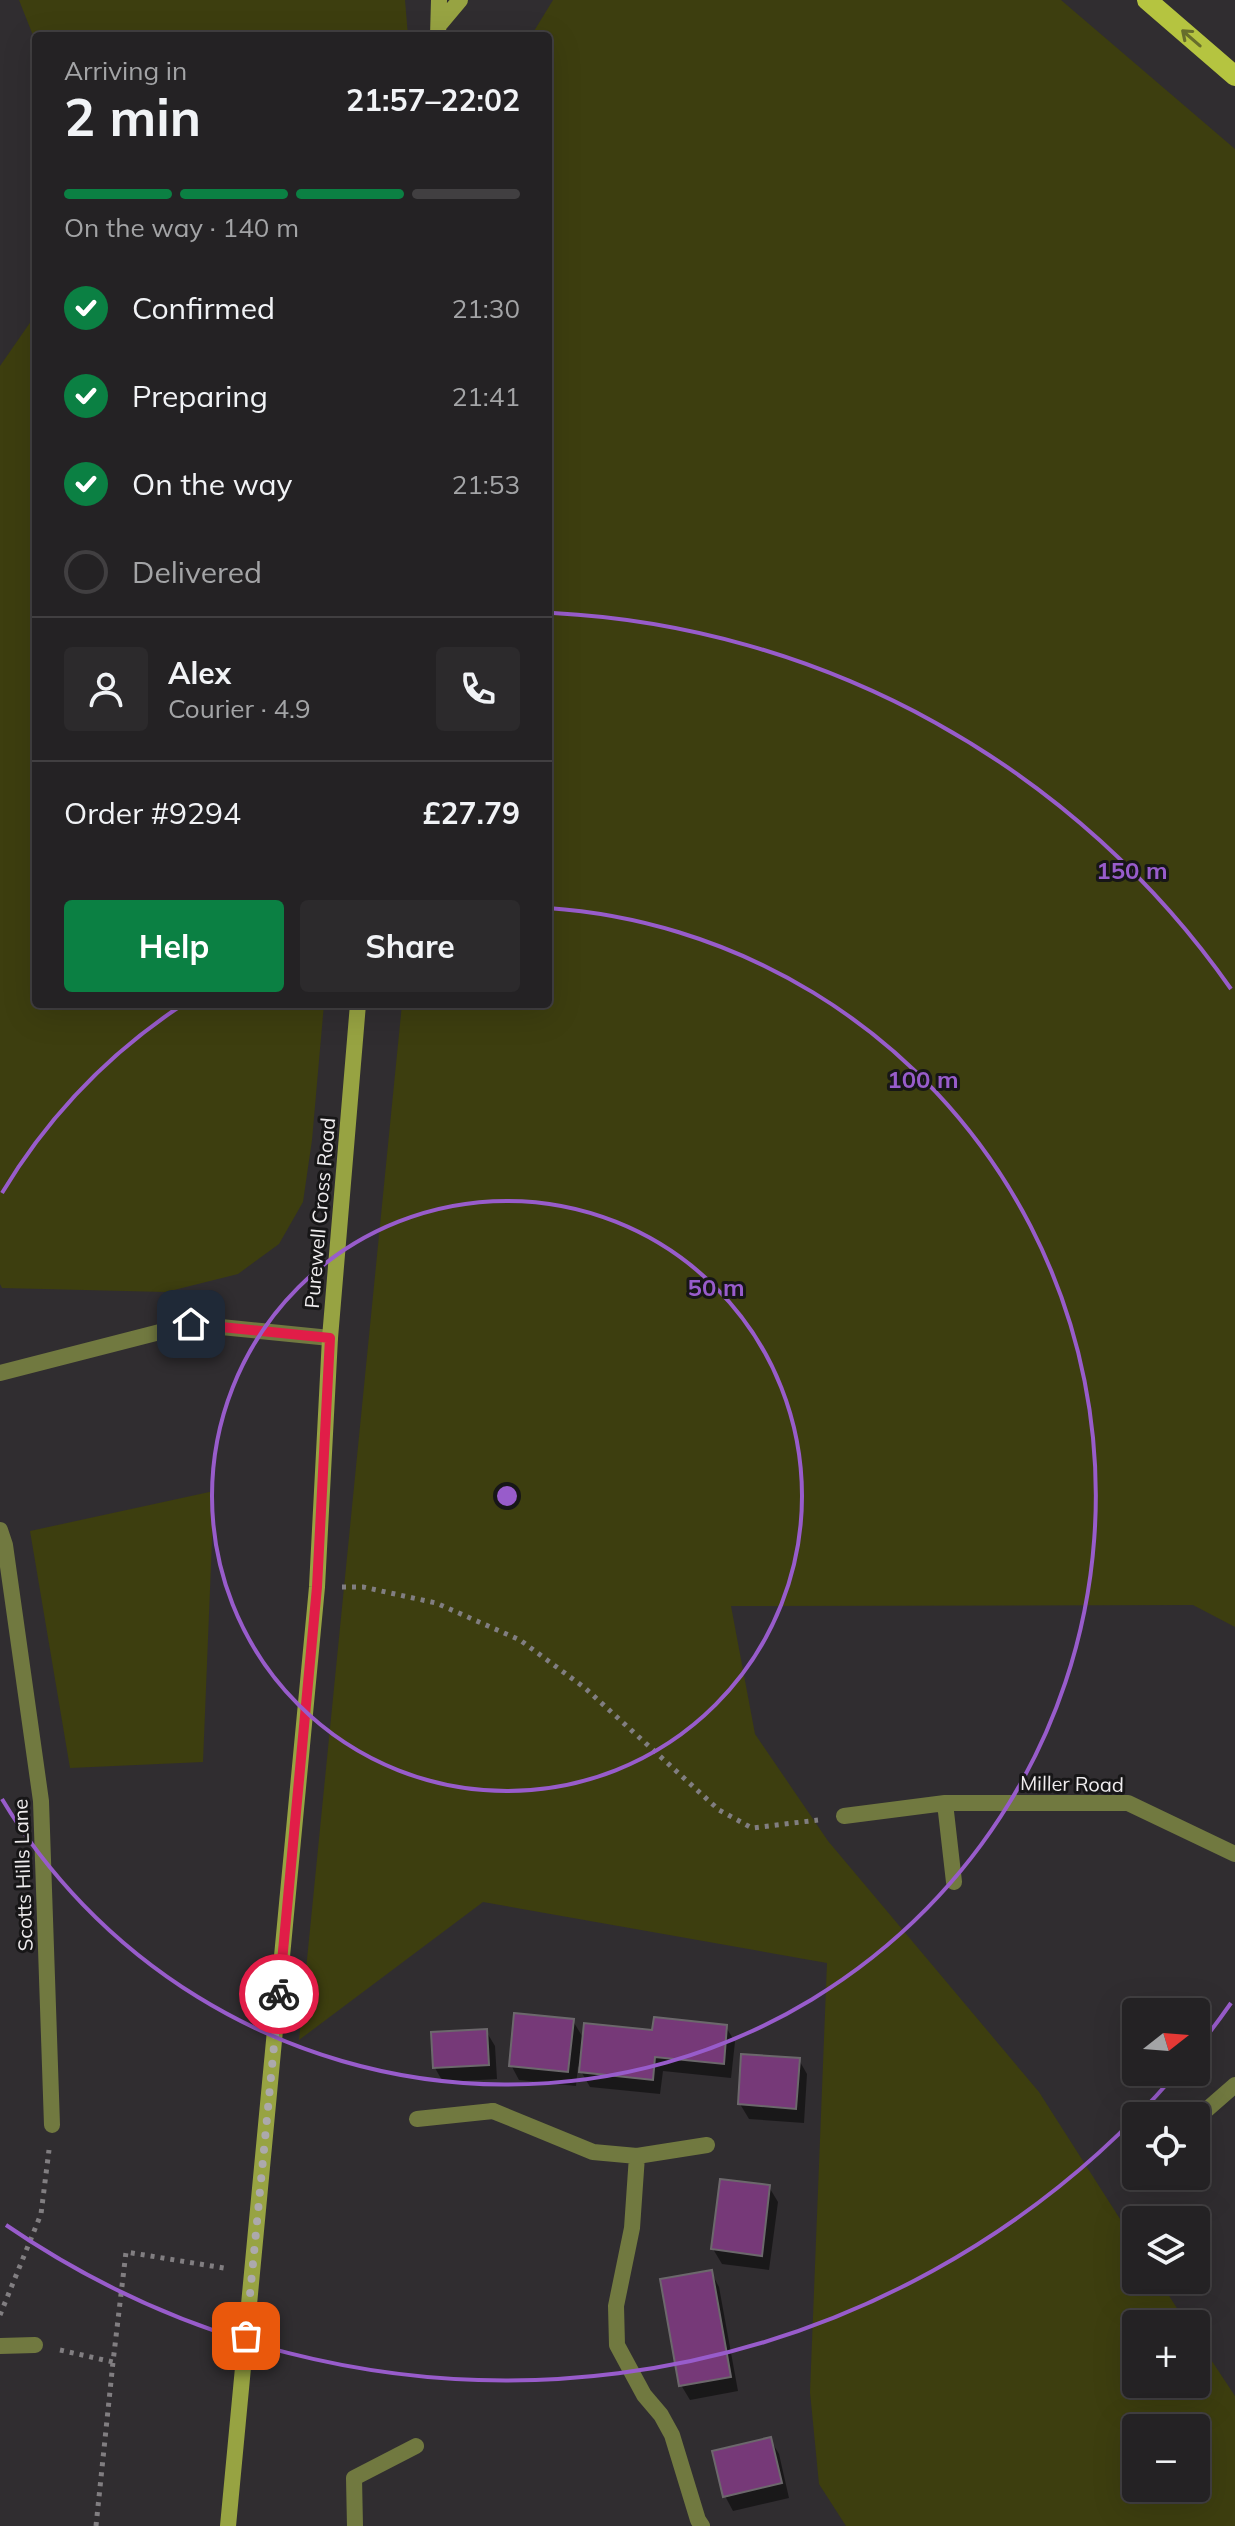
<!DOCTYPE html>
<html lang="en">
<head>
<meta charset="utf-8">
<style>
  body { margin:0; font-family:Mulish,sans-serif; background:#2c2a2c; color:#f1f3f6; height:100vh; display:flex; flex-direction:column; font-size:30px; white-space:nowrap }
  * { box-sizing:border-box; margin:0 }
  p { font-size:26px; color:#a3a4a6 }
  .icon { flex:none; width:44px; height:44px; fill:none; stroke:currentColor; stroke-width:2; stroke-linecap:round; stroke-linejoin:round }
  .map { position:relative; flex:1; overflow:hidden }
  .drawer { position:absolute; left:32px; top:32px; width:520px; height:976px; display:flex; flex-direction:column; background:#242224; border-radius:8px; box-shadow:0 8px 32px #0002,0 0 0 2px #413f41 }
  .drawer>* { flex:none }
  .needle { width:52px; rotate:73deg }
  .buttons { position:absolute; left:1122px; top:1998px; display:grid; gap:16px }
  .buttons a { display:grid; place-items:center; width:88px; height:88px; border-radius:8px; background:#242224; box-shadow:0 8px 32px #0002,0 0 0 2px #413f41; font-size:40px }
  .pin { position:absolute; display:grid; place-items:center; width:68px; height:68px; color:#fff; margin:-34px; border-radius:16px; box-shadow:0 4px 12px #0006 }
  .courier { position:absolute; display:grid; place-items:center; width:80px; height:80px; margin:-40px; border:6px solid #e11d48; border-radius:50%; background:#fff; color:#222; box-shadow:0 2px 10px #0007 }
  .head em { font-style:normal; font-weight:700 }
  .head div { display:flex; flex-direction:column-reverse }
  .head { display:flex; align-items:center; justify-content:space-between; height:136px; padding:0 32px }
  h1 { font-size:52px; font-weight:700; line-height:60px }
  .bar { display:grid; grid-template-columns:repeat(4,1fr); gap:12px 8px; align-content:center; height:96px; padding:0 32px }
  .bar i { height:10px; border-radius:6px; background:#413f41 }
  .bar .current { background:#0b8043 }
  .bar p { grid-column:span 4 }
  .line { display:flex; align-items:center; gap:20px; padding:0 32px; border-top:2px solid #413f41 }
  .line div { flex:1 }
  .round { display:grid; place-items:center; flex:none; width:84px; height:84px; border-radius:8px; background:#2c2a2c }
  ol { padding:0 32px; list-style:none }
  li { display:flex; align-items:center; gap:24px; height:88px }
  li p { margin-inline-start:auto }
  li .icon { padding:8px; border-radius:50%; background:#0b8043; color:#fff; stroke-width:4 }
  li:last-child { color:#a3a4a6 }
  li i { width:44px; height:44px; border:4px solid #413f41; border-radius:50% }
  .action { display:flex; gap:16px; margin-top:auto; padding:16px 32px }
  .action a { flex:1; height:92px; border-radius:8px; background:#0b8043; color:#fff; font-size:32px; font-weight:700; line-height:92px; text-align:center }
  .action a+a { background:#2c2a2c; color:#f1f3f6 }
  .map>svg:first-child { display:block }
</style>
</head>
<body>
<div class="map">
<svg width="1235" height="2526" viewBox="0 0 1235 2526">
  <rect width="100%" height="100%" fill="#302d30"/>
  <path fill="#3d3e0f" fill-rule="evenodd" d="M19,0H405L408,36H36V43Z
    M553,0H1061L1235,149V1627L1193,1605L731,1606L755,1734L828,1841L1039,2092L1136,2244V2280H1159L1187,2324H1136V2384H1196V2337L1235,2396V2526H846L819,2484L810,2392L827,1963L483,1902L299,2040L402,1004H548V36H531ZM1196,2428V2488H1136V2428Z
    M36,314V1004H324L312,1140L303,1202L279,1244L238,1274L166,1292L2,1288L0,1284V366Z
    M214,1491L203,1762L70,1768L30,1531Z"/>
  <path fill="#0007" d="M573,2021L585,2041L726,2027L735,2042L731,2078L663,2071L660,2094L590,2087L578,2066L576,2086L519,2080L511,2065Z
    M486,2031L495,2046L497,2079L443,2082L435,2068Z
    M799,2060L807,2074L804,2123L749,2119L740,2104Z
    M769,2187L778,2202L769,2270L722,2264L713,2249Z
    M711,2272L719,2287L738,2391L690,2400L681,2385Z
    M770,2439L779,2454L789,2498L733,2511L725,2496Z"/>
  <path fill="#763978" stroke="#6c686c" stroke-width="2" d="M514,2013L574,2019L568,2072L509,2066Z
    M654,2017L727,2025L724,2064L655,2057L653,2080L579,2072L584,2023L652,2030Z
    M487,2029L489,2065L433,2068L431,2032Z
    M741,2054L800,2058L796,2109L738,2104Z
    M720,2179L770,2185L762,2256L711,2249Z
    M712,2270L731,2377L679,2386L660,2279Z
    M771,2437L782,2483L723,2497L712,2451Z"/>
  <g fill="none" stroke-linecap="round" stroke-linejoin="round">
    <path stroke="#817e81" stroke-width="5" stroke-dasharray="4 6" stroke-linecap="butt" d="M342,1587H363L436,1603L520,1640L585,1688L719,1810L752,1828L818,1820
      M0,2315L41,2214L49,2150
      M60,2350L113,2362L126,2252L224,2268
      M96,2526L113,2362"/>
    <path stroke="#717940" stroke-width="16" d="M417,2119L493,2111
      M355,2526L354,2478L416,2446"/>
    <path stroke="#717940" stroke-width="16" d="M0,1373L191,1324L330,1338
      M0,1530L5,1545L41,1801L52,2125
      M945,1803L954,1882
      M844,1816L945,1803H1128L1235,1854
      M493,2111L593,2152L637,2156L632,2228L616,2306L617,2345L644,2395L661,2415L672,2435L698,2520L702,2526
      M1196,2119L1235,2085
      M637,2156L707,2145
      M0,2346L35,2345"/>
    <path stroke="#97a342" stroke-width="16" d="M439,25L460,0
      M438,36L439,0
      M228,2526L317,1587L330,1338L358,1004"/>
    <path stroke="#b5c440" stroke-width="20" d="M1147,0L1235,76"/>
  </g>
  <defs><path id="oneway-shaft" d="M-6 0H5M1.5-3L5.5 0L1.5 3" fill="none" stroke-width="1.6" stroke-linecap="round" stroke-linejoin="round" transform="scale(2)"/></defs>
  <use stroke="#666d2c" href="#oneway-shaft" transform="translate(1191 38) rotate(-139)"/>
  <g fill="none" stroke-linecap="round" stroke-linejoin="round">
    <path stroke="#aca9ac" stroke-width="8" stroke-dasharray="0 14.4" d="M246,2336L279,1994"/>
    <path stroke="#e11d48" stroke-width="10" d="M191,1324L330,1338L317,1587L279,1994"/>
  </g>
  <g fill="none" stroke="#985ccb" stroke-width="4">
    <circle cx="507" cy="1496" r="295"/>
    <path d="M2 1193A589 589 0 0 1 182 1005M548 908A589 589 0 1 1 2 1799"/>
    <path d="M1231 2003A884 884 0 0 1 1199 2046M1174 2076A884 884 0 0 1 6 2225M553 613A884 884 0 0 1 1231 989"/>
  </g>
  <g text-anchor="middle" stroke-width="6" stroke-linejoin="round" paint-order="stroke">
    <g font-size="20" fill="#efecee" stroke="#171617">
      <text transform="translate(320 1213) rotate(-85)" y="7">Purewell Cross Road</text>
      <text transform="translate(1072 1784) rotate(1)" y="7">Miller Road</text>
      <text transform="translate(23 1875) rotate(-92)" y="7">Scotts Hills Lane</text>
    </g>
  </g>
  <circle cx="507" cy="1496" r="12" fill="#985ccb" stroke="#171617" stroke-width="4"/>
  <g font-size="24" text-anchor="middle" font-weight="bold" fill="#985ccb" stroke="#171617" stroke-width="6" stroke-linejoin="round" paint-order="stroke">
    <text x="1132" y="879">150 m</text>
    <text x="923" y="1088">100 m</text>
    <text x="716" y="1296">50 m</text>
  </g>
</svg>
<div class="buttons">
<a><svg class="needle" viewBox="-14 -14 28 28"><path d="M0-13l5 13h-10z" fill="#e53935"/><path d="M0 13l5-13h-10z" fill="#a3a4a6"/></svg></a>
<a><svg class="icon" aria-label="locate" viewBox="0 0 24 24"><circle cx="12" cy="12" r="6"/><path d="M12 2v4M12 18v4M2 12h4M18 12h4"/></svg></a>
<a><svg class="icon" aria-label="layers" viewBox="0 0 24 24"><path d="M12 4l9 5-9 5-9-5zM3 14l9 5 9-5"/></svg></a>
<a>+</a>
<a>−</a>
</div>
<div class="pin" style="left:246px;top:2336px;background:#ea580c"><svg class="icon" aria-label="bag" viewBox="0 0 24 24"><path d="M5 8h14l-1 12H6zM9 8a3 3 0 0 1 6 0"/></svg></div>
<div class="pin" style="left:191px;top:1324px;background:#1f2937"><svg class="icon" aria-label="home" viewBox="0 0 24 24"><path d="M3 11l9-7 9 7M6 9v11h12V9"/></svg></div>
<div class="courier" style="left:279px;top:1994px"><svg class="icon" aria-label="bike" viewBox="0 0 24 24"><circle cx="6" cy="16" r="4"/><circle cx="18" cy="16" r="4"/><path d="M6 16l4-8h5l3 8M10 8l3 8H6M13 5h3"/></svg></div>
<section class="drawer">
<div class="head"><div><h1>2 min</h1><p>Arriving in</p></div><em>21:57–22:02</em></div>
<div class="bar"><i class="current"></i><i class="current"></i><i class="current"></i><i></i><p>On the way · 140 m</p></div>
<ol>
<li><svg class="icon" aria-label="check" viewBox="0 0 24 24"><path d="M5 12l5 5 9-10"/></svg>Confirmed<p>21:30</p></li>
<li><svg class="icon" aria-label="check" viewBox="0 0 24 24"><path d="M5 12l5 5 9-10"/></svg>Preparing<p>21:41</p></li>
<li><svg class="icon" aria-label="check" viewBox="0 0 24 24"><path d="M5 12l5 5 9-10"/></svg>On the way<p>21:53</p></li>
<li><i></i>Delivered</li>
</ol>
<div class="line" style="height:144px"><a class="round"><svg class="icon" aria-label="person" viewBox="0 0 24 24"><circle cx="12" cy="8" r="4"/><path d="M4 21q1-7 8-7t8 7"/></svg></a><div><b>Alex</b><p>Courier · 4.9</p></div><a class="round"><svg class="icon" aria-label="phone" viewBox="0 0 24 24"><path d="M5 4h4l2 5-3 2q2 4 5 5l2-3 5 2v4C11 20 4 13 5 4z"/></svg></a></div>
<div class="line" style="height:104px"><div>Order #9294</div><b>£27.79</b></div>
<div class="action"><a>Help</a><a>Share</a></div>
</section>
</div>
</body>
</html>
